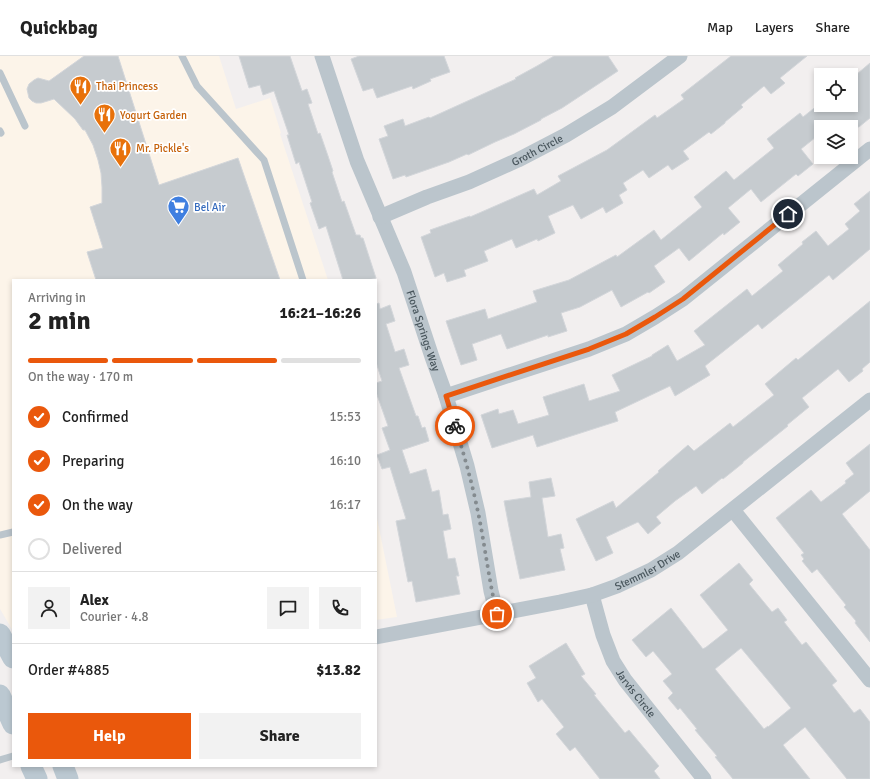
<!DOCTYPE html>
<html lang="en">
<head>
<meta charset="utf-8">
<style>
  body { margin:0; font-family:Signika,sans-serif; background:#f2f2f2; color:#222; height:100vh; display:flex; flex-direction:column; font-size:15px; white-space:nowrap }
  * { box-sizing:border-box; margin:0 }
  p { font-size:13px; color:#767676 }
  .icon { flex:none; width:22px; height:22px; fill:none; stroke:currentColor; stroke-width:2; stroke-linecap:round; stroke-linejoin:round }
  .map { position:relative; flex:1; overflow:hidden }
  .details { position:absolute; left:12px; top:223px; width:365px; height:488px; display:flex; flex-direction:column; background:#fff; border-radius:0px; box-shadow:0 2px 6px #0003 }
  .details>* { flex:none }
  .buttons { position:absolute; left:814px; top:12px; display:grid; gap:8px }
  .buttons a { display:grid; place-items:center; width:44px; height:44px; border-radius:0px; background:#fff; box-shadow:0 2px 6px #0003; font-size:20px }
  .pin { position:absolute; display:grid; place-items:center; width:34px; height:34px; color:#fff; margin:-17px; border:2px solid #fff; border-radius:50%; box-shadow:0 1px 4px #0007 }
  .courier { position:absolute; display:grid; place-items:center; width:40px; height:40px; margin:-20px; border:3px solid #ea580c; border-radius:50%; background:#fff; color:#222; box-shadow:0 1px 5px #0007 }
  .headline em { font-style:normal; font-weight:700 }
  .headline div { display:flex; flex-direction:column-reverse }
  .headline { display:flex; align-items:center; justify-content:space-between; height:68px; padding:0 16px }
  h1 { font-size:26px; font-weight:700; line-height:30px }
  .bar { display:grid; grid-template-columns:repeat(4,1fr); gap:6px 4px; align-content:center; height:48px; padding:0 16px }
  .bar i { height:5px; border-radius:3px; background:#e0e0e0 }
  .bar .current { background:#ea580c }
  .bar p { grid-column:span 4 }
  .line { display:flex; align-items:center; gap:10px; padding:0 16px; border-top:1px solid #e0e0e0 }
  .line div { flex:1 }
  .round { display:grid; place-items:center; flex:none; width:42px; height:42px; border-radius:0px; background:#f2f2f2 }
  ol { padding:0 16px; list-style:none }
  li { display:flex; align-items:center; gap:12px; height:44px }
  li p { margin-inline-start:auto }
  li .icon { padding:4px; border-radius:50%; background:#ea580c; color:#fff; stroke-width:4 }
  li:last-child { color:#767676 }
  li i { width:22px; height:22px; border:2px solid #e0e0e0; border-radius:50% }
  .primary-button { display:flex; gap:8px; margin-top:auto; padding:8px 16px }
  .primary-button a { flex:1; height:46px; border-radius:0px; background:#ea580c; color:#fff; font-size:16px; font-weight:700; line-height:46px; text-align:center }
  .primary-button a+a { background:#f2f2f2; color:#222 }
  header { display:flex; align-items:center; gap:24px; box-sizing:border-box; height:56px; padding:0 20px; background:#fff; border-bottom:1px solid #e0e0e0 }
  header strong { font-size:19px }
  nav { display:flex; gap:22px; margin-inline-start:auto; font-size:14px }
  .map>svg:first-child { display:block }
</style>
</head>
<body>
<header>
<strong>Quickbag</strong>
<nav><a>Map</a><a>Layers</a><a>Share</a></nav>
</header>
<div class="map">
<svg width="870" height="723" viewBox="0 0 870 723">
  <rect width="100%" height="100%" fill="#f2efef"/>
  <path fill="#fcf4e9" d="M0,0H219L236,53L270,42L281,77L280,78L328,224H13V575L0,553Z
    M376,457L397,561L376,564Z"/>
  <path fill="#c6cbcf" stroke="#d3d6da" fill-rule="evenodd" d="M84,0H118L159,129L238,102L280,224H96L87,196L103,192L90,151L102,147V131L101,117L98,104L93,89L85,74H83L75,63L54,43L41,47H36L32,45L29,42L27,33L29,28L34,24L38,22L49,25Z
    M239,0H290L302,35L307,33L312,47L308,48L318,78L320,77L328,100L333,115L332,116L342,146L344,145L356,179H360L361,182H363L376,222L368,224H343L326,170L319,173L310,147L312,146L299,106L296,108L287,79H289L274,35L263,39L260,29L249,32Z
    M359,0H444L450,16L430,23L431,25L413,33L412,30L377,42L373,32L363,35L351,3Z
    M554,0H608L618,15L562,52L541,63V64L514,78L495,86L468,99L467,98L449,106L406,121L405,119L393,123L379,83L388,80L384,70L403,63L405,70L429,61L430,62L516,23L515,22L537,10Z
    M731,0H807L780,22L785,27L771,38L764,30L741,49L743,51L725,66V67L711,78L709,76L683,95L689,103L672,114L668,109L649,122L643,114L623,127L627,134L619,139L623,147L606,157L603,151L581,163L573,149L548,160L555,177L538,185L537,183L516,192L512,183L484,195L488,205L464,214L466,220L447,226L444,217L435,221L421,181L431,177L430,174L470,160V161L534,133L537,139L561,125L558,120L607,94L655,59L657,62L684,43L681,39Z
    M870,7V62L859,71H821V77L801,93L813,108L798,120L796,118L761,146L751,133L728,152L740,166L724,179L723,177L689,205L679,192L654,210L665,226L649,237L648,236L621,251L612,234L580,251L561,257L567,275L548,281V279L507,293L501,278L472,288L477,304L461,309L446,265L485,253L488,263L537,246L533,235L569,224L616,199L617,201L654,174L661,184L702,151L694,141L726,115L734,124L774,92L767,83L800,57L803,61L818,49H851V23Z
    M870,135V193L833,224L829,219L762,273L758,268L705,310L710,319L675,340L670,330L615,356L618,365L537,391L533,379L492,392L481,359L498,353L499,358L513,354L518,368L549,359L543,341L584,328L589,345L620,335L612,319L652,300V299L668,289L677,305L705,289L694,275L747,233L752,240L783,215L778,209L803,188L802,186L816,175L828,190L849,173L845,168L860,155L854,148Z
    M870,245V306L862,313L863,315L849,326L838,313L802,342L809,351L787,369L788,370L743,406V407L723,423L722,422L702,438L696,430L675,445L656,461L661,467L648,478L638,466L606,481L613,497L596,505L576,463L613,445L616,452L659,416L658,415L688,389L694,395L730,367L733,371L774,339L765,328L796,302L798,304Z
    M379,247L380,253L390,249L395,265L386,268L395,296L404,293L409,309L399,312L416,360H418L422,372L425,371L429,385L402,394L410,418L426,413L432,436L439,434L443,459L448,458L451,473L443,475L448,503L455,502L459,520H456L460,538L416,546L412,525L408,526L396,465L406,463L390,411L382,413L377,399L390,394L382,372L388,370L376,336V327L382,325L376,306V248Z
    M870,388V435L842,458L870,494V586L855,567L856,565L844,551L846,549L817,513L812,517L802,505L804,503L801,499L804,497L776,462L811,434L821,446L846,427L845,425L854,418L846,407Z
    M551,422L555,440L542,442L548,481L561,478L564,492L560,493L565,514L520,523L509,471L504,445L531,441L529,426Z
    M739,507L753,524L749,528L772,556L778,552L787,564L784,566L802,589L806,586L837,625L832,629L854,657L860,653L870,666V723H847L805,671L783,689L810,723H733L715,701L717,700L695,674L697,673L680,652L678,654L668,642L673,637L663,625L672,618L653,595L646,601L632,584L671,552L703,593L704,592H705L728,574L700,539ZM741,592L791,652L768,671V670L764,673L715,613Z
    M566,587L585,618L581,620L596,638L594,639L625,677L629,674L659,710L654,715L660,723H600L575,691L570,695L556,678L564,671L542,643L538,646L527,627L536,622L529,610Z"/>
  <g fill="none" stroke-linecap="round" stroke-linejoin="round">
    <path stroke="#bbc5cc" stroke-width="7" d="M182,0L197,30L264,104L303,224
      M0,17L25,70
      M0,75L1,77
      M0,479L13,476
      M0,704L13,700"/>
    <g stroke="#bbc5cc" stroke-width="15">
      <path id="s1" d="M322,0L357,105L404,216L432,301L446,340L467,410L478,457L491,535L497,558"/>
      <path id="s2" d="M380,161L427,141L469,126L518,104L566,79L612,51L680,0"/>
      <path d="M446,340L589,293L626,278L655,261L683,243L870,93"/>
      <path d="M733,454L870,624"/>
      <path id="s3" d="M592,539L603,579L613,605L625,624L704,723"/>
      <path id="s4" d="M376,581L560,546L592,539L617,530L651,514L678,497L870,344"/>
    </g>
    <path stroke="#bbc8d1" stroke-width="21" d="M0,578L13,602
      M0,639L13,668
      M31,710L37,723
      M63,710L68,723"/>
  </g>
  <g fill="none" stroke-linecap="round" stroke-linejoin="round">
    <path stroke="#848b8f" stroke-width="4" stroke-dasharray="0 7.2" d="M455,370C464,398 472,427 478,456C485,490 489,525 497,558"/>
    <path stroke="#ea580c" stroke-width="5" d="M455,370L446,340L589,293L626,278L655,261L683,243L788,158"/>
  </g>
  <defs>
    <symbol id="restaurant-pin" viewBox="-11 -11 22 30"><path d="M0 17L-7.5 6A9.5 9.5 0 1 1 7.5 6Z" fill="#e8710a" stroke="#fff"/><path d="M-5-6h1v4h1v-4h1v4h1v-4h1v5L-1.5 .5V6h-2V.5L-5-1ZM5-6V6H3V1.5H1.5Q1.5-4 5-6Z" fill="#fff"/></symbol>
    <symbol id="supermarket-pin" viewBox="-11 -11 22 30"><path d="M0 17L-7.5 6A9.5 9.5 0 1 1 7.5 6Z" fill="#3f7fe0" stroke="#fff"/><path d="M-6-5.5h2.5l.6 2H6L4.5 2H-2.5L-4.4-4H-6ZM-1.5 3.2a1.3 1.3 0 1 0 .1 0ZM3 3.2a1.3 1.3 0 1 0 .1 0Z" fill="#fff"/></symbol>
  </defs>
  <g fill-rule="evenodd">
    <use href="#restaurant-pin" x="68" y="18" width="25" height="34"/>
    <use href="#restaurant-pin" x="92" y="46" width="25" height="34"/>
    <use href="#restaurant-pin" x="108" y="80" width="25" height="34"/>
    <use href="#supermarket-pin" x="166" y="138" width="25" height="34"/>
  </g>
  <g text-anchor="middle" stroke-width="3.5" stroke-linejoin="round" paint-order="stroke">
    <g font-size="11" fill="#c56008" stroke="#fff" text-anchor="start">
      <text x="96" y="34">Thai Princess</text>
      <text x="120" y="63">Yogurt Garden</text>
      <text x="136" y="96">Mr. Pickle's</text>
    </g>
    <g font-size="11" fill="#48555c" stroke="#fff">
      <text dy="4" stroke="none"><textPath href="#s2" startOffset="171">Groth Circle</textPath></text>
      <text dy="4" stroke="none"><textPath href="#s1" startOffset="293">Flora Springs Way</textPath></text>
      <text dy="4" stroke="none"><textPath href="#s4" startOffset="281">Stemmler Drive</textPath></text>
      <text dy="4" stroke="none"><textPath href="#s3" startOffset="109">Jarvis Circle</textPath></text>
    </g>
    <g font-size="11" fill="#366cbe" stroke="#fff" text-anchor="start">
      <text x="194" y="155">Bel Air</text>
    </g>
  </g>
</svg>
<div class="buttons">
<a><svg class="icon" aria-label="locate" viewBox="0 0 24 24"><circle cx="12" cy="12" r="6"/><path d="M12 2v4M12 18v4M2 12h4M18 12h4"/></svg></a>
<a><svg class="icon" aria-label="layers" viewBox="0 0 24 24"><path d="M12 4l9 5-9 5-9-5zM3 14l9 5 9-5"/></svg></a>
</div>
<div class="pin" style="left:497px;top:558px;background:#ea580c"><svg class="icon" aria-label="bag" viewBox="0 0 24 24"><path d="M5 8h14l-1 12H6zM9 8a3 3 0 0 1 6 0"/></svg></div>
<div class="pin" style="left:788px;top:158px;background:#1f2937"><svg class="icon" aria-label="home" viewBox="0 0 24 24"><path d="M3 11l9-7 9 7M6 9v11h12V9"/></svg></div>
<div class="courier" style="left:455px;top:370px"><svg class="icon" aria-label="bike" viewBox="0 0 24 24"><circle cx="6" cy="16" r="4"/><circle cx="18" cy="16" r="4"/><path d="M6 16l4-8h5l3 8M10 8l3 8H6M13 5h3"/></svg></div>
<section class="details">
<div class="headline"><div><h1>2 min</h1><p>Arriving in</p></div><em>16:21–16:26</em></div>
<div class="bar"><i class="current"></i><i class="current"></i><i class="current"></i><i></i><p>On the way · 170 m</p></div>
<ol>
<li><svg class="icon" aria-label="check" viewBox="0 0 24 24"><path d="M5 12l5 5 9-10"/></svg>Confirmed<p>15:53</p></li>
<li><svg class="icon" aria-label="check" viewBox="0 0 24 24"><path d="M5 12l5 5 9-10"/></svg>Preparing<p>16:10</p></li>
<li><svg class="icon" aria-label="check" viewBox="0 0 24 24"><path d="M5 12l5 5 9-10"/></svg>On the way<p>16:17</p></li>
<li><i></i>Delivered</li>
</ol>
<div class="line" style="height:72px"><a class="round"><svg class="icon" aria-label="person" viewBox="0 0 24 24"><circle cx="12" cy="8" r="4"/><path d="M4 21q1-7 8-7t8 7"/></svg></a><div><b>Alex</b><p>Courier · 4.8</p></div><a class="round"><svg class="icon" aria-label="chat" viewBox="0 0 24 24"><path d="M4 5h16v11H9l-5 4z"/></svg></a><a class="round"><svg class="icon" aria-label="phone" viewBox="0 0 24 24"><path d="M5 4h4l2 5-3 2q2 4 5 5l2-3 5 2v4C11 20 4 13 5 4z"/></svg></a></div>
<div class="line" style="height:52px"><div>Order #4885</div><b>$13.82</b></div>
<div class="primary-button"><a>Help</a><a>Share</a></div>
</section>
</div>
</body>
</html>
